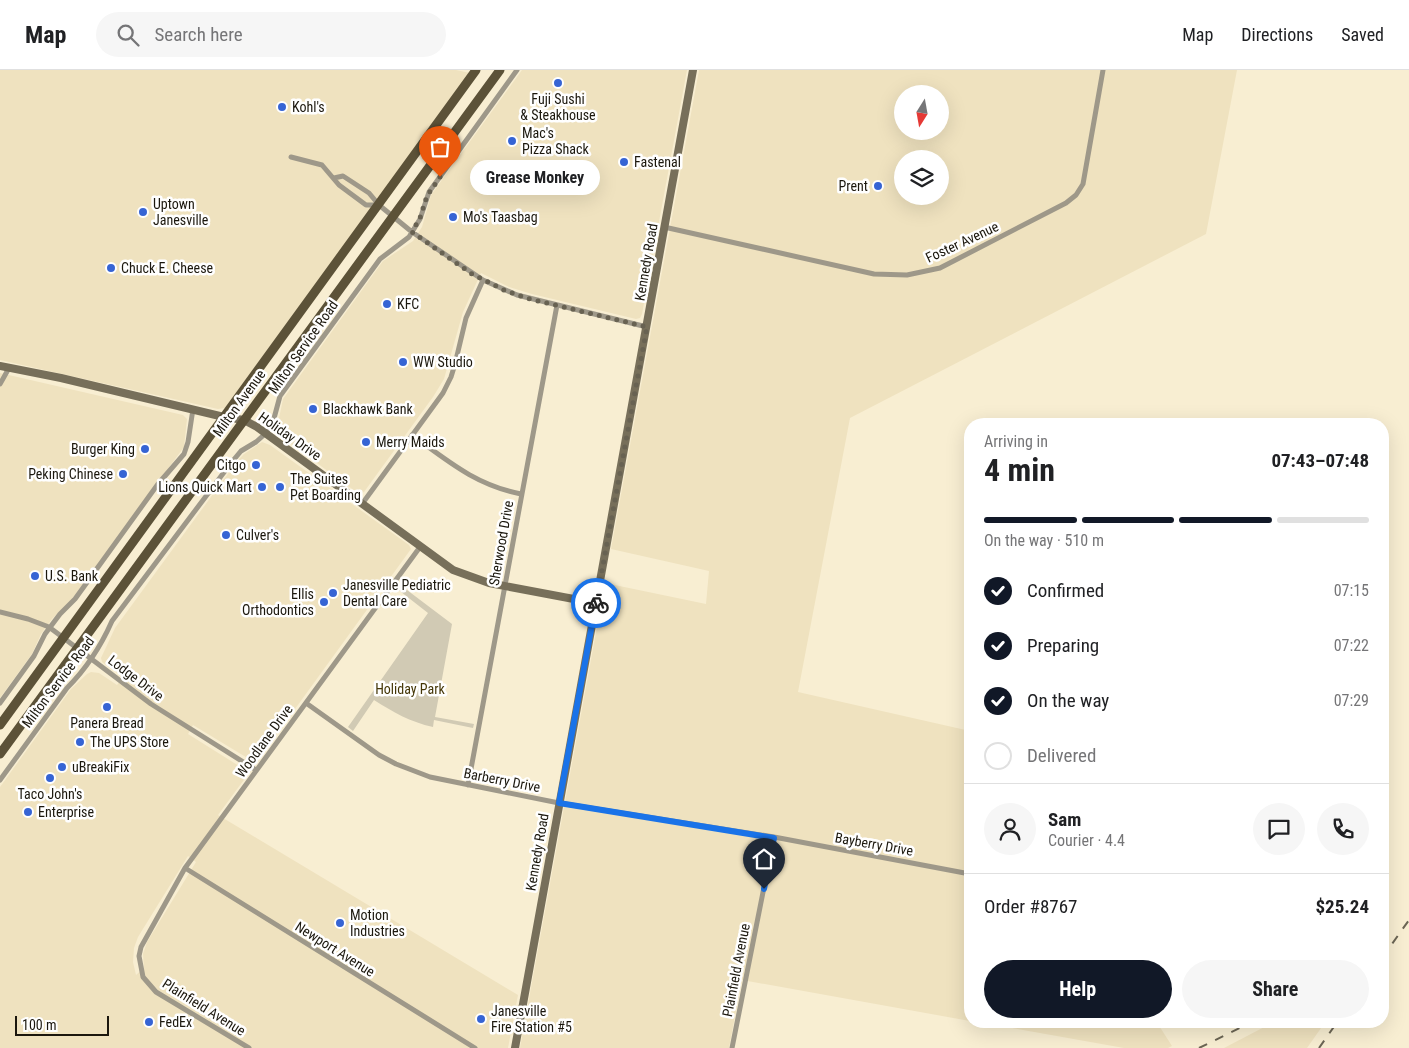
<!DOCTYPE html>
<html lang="en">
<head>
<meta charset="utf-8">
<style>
  body { margin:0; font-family:"Roboto Condensed",sans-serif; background:#f6f6f6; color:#202124; height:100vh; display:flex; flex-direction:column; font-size:19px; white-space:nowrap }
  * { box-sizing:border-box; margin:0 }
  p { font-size:16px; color:#757577 }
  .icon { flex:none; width:28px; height:28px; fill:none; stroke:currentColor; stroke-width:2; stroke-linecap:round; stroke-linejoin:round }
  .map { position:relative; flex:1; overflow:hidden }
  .details { position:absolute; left:964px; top:348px; width:425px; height:610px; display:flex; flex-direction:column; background:#fff; border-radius:20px; box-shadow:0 5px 20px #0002 }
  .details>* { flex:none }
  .needle { width:32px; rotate:191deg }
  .buttons { position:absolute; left:894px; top:15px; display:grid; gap:10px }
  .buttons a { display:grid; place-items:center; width:55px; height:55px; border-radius:50%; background:#fff; box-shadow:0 5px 20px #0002; font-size:25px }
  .scale { position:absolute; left:15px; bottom:12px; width:94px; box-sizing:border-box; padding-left:5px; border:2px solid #1b170d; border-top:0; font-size:14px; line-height:18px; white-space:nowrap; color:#1b170d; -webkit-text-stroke:4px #fff; paint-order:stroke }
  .pin { position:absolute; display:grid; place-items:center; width:42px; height:42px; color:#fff; margin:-51px -21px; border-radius:50% 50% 50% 0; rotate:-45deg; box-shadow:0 0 5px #0007 }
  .pin .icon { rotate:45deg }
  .courier { position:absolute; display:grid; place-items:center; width:50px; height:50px; margin:-25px; border:4px solid #1a73e8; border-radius:50%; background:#fff; color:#222; box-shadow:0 1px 6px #0007 }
  .bubble { position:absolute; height:35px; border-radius:18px; background:#fff; box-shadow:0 5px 20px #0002; font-size:16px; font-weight:700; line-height:35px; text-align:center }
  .headline em { font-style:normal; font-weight:700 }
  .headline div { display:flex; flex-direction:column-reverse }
  .headline { display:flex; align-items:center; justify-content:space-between; height:85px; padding:0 20px }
  h1 { font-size:32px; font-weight:700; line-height:38px }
  .bar { display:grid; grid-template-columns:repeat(4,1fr); gap:8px 5px; align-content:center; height:60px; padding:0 20px }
  .bar i { height:6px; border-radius:4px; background:#e0e0e0 }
  .bar .active { background:#111827 }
  .bar p { grid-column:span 4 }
  .line { display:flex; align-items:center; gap:12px; padding:0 20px; border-top:1px solid #e0e0e0 }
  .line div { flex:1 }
  .round { display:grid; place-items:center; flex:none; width:52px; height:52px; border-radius:26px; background:#f6f6f6 }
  ol { padding:0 20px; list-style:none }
  li { display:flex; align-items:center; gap:15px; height:55px }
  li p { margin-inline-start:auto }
  li .icon { padding:5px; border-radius:50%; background:#111827; color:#fff; stroke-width:4 }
  li:last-child { color:#757577 }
  li i { width:28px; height:28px; border:2px solid #e0e0e0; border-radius:50% }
  .primary-button { display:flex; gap:10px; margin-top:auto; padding:10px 20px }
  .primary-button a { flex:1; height:58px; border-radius:30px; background:#111827; color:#fff; font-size:20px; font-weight:700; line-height:58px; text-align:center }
  .primary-button a+a { background:#f6f6f6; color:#202124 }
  header { display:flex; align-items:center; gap:30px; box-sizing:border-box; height:70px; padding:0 25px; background:#fff; border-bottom:1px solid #e0e0e0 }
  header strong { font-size:24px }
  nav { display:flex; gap:28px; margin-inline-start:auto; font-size:18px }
  .search { width:350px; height:45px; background:#f6f6f6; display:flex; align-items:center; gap:12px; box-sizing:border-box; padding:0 18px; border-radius:28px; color:#757577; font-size:19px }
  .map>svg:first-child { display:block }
</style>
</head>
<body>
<header>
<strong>Map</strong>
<div class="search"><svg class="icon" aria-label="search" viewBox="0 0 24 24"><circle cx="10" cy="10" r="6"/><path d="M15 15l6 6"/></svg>Search here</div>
<nav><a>Map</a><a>Directions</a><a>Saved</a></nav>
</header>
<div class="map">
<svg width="1409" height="978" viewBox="0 0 1409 978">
  <rect width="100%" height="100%" fill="#f8eed2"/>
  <path fill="#efe2bf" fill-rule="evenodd" d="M0,0H456L470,3L225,338L218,339L0,290Z
    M522,0H687L642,244L640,248L636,249L532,224L509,217L481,203L463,242L444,309L433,327L364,422L359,424L276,363L283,329L383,191L413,171L422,157L431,125Z
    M699,0H1237L1206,164L850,348L798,622L970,661V951L742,910L729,978H520L605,513L706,534L709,501L611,479ZM902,24H940V61H902ZM902,89H940V126H902Z
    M0,303L183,345L187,349L184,377L72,529L52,549L41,564L32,584L0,628Z
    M262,372L270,375L409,475L411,479L258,690L254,692L193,655L188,664L247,701L246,707L218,745L518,925L508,978H0V717L71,619L87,604L91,602L99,603L117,615L123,607L102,592L101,588L115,558L238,390L244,384ZM188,786L196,792L147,872L143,884L144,898L136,905L133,892L134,878L138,867Z
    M973,951H1156L1172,976L1168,978H1124Z
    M1276,951H1326L1307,978H1224Z"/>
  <path fill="#d1cab4" d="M399,514L452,554L435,647L474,654L473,658L434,650L433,657C410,652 393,642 374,630L353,661L348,657L428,543L396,518Z"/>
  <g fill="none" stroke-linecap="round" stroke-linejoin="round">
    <path stroke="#9e9889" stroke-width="5" d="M291,87L322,95L339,115L366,135H378
      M334,108L343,106L369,123L379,135L412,162L483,210L517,225L647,257
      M664,157L874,204L907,205L940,198L1066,133L1076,125L1083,114L1103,0
      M0,314L9,298
      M412,365C449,392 476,415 521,424
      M362,434L443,323L451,307L455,294L466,248L483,210
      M0,542L28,549L49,557L151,634L256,700
      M0,633L34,586L45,564L60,544L75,529L158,414L184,384L188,372L193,339
      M306,633L379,685L396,694L430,707L559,733L774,767L970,804
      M0,710L67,618C87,598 101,576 112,551L231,393L241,381L256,372L265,364L273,352L280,326L380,189L409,167L420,149L429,122L517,0
      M468,715L557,235
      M185,798L475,978
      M249,978L156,922L143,907L139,886L141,877L185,798L420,477
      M732,978L774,767"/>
    <path stroke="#776f5a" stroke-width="8" d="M0,296L61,308L224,347L244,350L257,357L453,500L489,513L595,533
      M515,978L693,0"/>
    <path stroke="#5c5238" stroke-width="9" d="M0,655L476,0
      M0,684L500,0"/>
    <path stroke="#6b6554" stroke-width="2" stroke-dasharray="9 9" stroke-linecap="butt" d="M1382,888L1409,850
      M1199,978L1254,951
      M1319,978L1338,951"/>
  </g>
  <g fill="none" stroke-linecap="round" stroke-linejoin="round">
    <path stroke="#686252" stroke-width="5" stroke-dasharray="0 9" d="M440,107L427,126L420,148L412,162L472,204L506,221L530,229L647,257L596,533"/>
    <path stroke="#1a73e8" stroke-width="6" d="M596,533L559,733L774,768L764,819"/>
  </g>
  <g fill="#3664d4" stroke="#fff" stroke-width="2">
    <circle cx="558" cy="13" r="5"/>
    <circle cx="282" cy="37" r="5"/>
    <circle cx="512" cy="71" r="5"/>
    <circle cx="624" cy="92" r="5"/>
    <circle cx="878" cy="116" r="5"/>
    <circle cx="143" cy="142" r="5"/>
    <circle cx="453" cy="147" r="5"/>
    <circle cx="111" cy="198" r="5"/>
    <circle cx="387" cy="234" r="5"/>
    <circle cx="403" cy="292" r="5"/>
    <circle cx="313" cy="339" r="5"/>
    <circle cx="366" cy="372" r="5"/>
    <circle cx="145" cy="379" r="5"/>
    <circle cx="256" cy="395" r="5"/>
    <circle cx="123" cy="404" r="5"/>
    <circle cx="262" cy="417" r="5"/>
    <circle cx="280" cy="417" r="5"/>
    <circle cx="226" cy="465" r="5"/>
    <circle cx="35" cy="506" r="5"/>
    <circle cx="333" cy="523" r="5"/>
    <circle cx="324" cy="532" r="5"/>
    <circle cx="107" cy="637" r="5"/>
    <circle cx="80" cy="672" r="5"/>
    <circle cx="62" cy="697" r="5"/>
    <circle cx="50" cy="708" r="5"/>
    <circle cx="28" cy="742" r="5"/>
    <circle cx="340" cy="853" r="5"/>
    <circle cx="481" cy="949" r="5"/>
    <circle cx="149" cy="952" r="5"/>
  </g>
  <g text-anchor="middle" stroke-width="5" stroke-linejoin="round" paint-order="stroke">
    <g font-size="14" fill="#1b170d" stroke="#fff" text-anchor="start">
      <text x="558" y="34" text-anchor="middle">Fuji Sushi<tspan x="558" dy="16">&amp; Steakhouse</tspan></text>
      <text x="292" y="42">Kohl's</text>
      <text x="522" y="68">Mac's<tspan x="522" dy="16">Pizza Shack</tspan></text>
      <text x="634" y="97">Fastenal</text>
      <text x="868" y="121" text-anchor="end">Prent</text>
      <text x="153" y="139">Uptown<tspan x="153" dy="16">Janesville</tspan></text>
      <text x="463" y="152">Mo's Taasbag</text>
      <text x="121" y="203">Chuck E. Cheese</text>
      <text x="397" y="239">KFC</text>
      <text x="413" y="297">WW Studio</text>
      <text x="323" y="344">Blackhawk Bank</text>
      <text x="376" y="377">Merry Maids</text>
      <text x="135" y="384" text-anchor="end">Burger King</text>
      <text x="246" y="400" text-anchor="end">Citgo</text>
      <text x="113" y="409" text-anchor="end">Peking Chinese</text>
      <text x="290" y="414">The Suites<tspan x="290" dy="16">Pet Boarding</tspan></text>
      <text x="252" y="422" text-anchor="end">Lions Quick Mart</text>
      <text x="236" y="470">Culver's</text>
      <text x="45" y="511">U.S. Bank</text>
      <text x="343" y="520">Janesville Pediatric<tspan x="343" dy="16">Dental Care</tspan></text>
      <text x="314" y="529" text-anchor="end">Ellis<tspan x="314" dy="16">Orthodontics</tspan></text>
      <text x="107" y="658" text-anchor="middle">Panera Bread</text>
      <text x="90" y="677">The UPS Store</text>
      <text x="72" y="702">uBreakiFix</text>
      <text x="50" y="729" text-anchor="middle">Taco John's</text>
      <text x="38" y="747">Enterprise</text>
      <text x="350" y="850">Motion<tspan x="350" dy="16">Industries</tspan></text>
      <text x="491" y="946">Janesville<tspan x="491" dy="16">Fire Station #5</tspan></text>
      <text x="159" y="957">FedEx</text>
    </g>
    <g font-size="14" fill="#1b170d" stroke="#fff">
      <text transform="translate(962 172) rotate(-25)" y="5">Foster Avenue</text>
      <text transform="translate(646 192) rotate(-80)" y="5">Kennedy Road</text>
      <text transform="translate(303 277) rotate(-55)" y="5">Milton Service Road</text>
      <text transform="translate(239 333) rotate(-54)" y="5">Milton Avenue</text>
      <text transform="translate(290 366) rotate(35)" y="5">Holiday Drive</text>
      <text transform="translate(501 473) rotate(-80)" y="5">Sherwood Drive</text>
      <text transform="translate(136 608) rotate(37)" y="5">Lodge Drive</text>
      <text transform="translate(58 612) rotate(-53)" y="5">Milton Service Road</text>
      <text transform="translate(264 671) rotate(-54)" y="5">Woodlane Drive</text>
      <text transform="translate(502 710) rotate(11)" y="5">Barberry Drive</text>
      <text transform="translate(874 774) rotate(10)" y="5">Bayberry Drive</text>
      <text transform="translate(537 782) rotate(-80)" y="5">Kennedy Road</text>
      <text transform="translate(335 879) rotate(32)" y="5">Newport Avenue</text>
      <text transform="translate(736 900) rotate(-79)" y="5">Plainfield Avenue</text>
      <text transform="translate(204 937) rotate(32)" y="5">Plainfield Avenue</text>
    </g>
    <g font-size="14" fill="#453708" stroke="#fff">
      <text x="410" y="624">Holiday Park</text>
    </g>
  </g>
</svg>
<div class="buttons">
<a><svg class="needle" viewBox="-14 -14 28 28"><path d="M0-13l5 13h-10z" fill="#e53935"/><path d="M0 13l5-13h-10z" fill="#757577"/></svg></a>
<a><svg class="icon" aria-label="layers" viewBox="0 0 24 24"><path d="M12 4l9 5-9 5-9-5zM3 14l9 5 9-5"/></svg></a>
</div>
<div class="scale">100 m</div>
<div class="pin" style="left:440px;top:107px;background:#ea580c"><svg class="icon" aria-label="bag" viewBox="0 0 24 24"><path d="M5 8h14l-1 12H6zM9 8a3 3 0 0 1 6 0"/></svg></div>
<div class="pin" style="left:764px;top:819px;background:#1f2937"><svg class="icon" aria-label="home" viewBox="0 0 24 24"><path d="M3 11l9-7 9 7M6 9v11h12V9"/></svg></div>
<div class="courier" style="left:596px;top:533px"><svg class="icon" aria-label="bike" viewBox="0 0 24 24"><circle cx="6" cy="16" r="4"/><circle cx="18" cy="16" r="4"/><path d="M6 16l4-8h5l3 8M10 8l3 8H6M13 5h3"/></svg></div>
<div class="bubble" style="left:470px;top:90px;width:130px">Grease Monkey</div>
<section class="details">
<div class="headline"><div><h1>4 min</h1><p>Arriving in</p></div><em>07:43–07:48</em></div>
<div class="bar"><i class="active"></i><i class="active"></i><i class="active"></i><i></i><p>On the way · 510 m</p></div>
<ol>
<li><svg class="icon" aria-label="check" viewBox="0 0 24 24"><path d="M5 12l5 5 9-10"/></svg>Confirmed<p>07:15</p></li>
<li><svg class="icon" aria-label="check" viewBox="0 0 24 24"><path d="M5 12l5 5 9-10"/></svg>Preparing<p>07:22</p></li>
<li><svg class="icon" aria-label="check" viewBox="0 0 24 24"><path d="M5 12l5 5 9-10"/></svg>On the way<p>07:29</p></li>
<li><i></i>Delivered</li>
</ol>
<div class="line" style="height:90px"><a class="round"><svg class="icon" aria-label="person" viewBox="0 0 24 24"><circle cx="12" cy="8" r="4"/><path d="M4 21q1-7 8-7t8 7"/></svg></a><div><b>Sam</b><p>Courier · 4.4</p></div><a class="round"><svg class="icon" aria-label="chat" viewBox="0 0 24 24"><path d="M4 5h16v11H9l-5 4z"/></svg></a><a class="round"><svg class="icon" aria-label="phone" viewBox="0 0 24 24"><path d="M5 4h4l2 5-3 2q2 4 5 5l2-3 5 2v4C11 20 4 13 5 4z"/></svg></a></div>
<div class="line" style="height:65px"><div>Order #8767</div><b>$25.24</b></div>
<div class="primary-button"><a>Help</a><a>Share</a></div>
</section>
</div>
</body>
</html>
